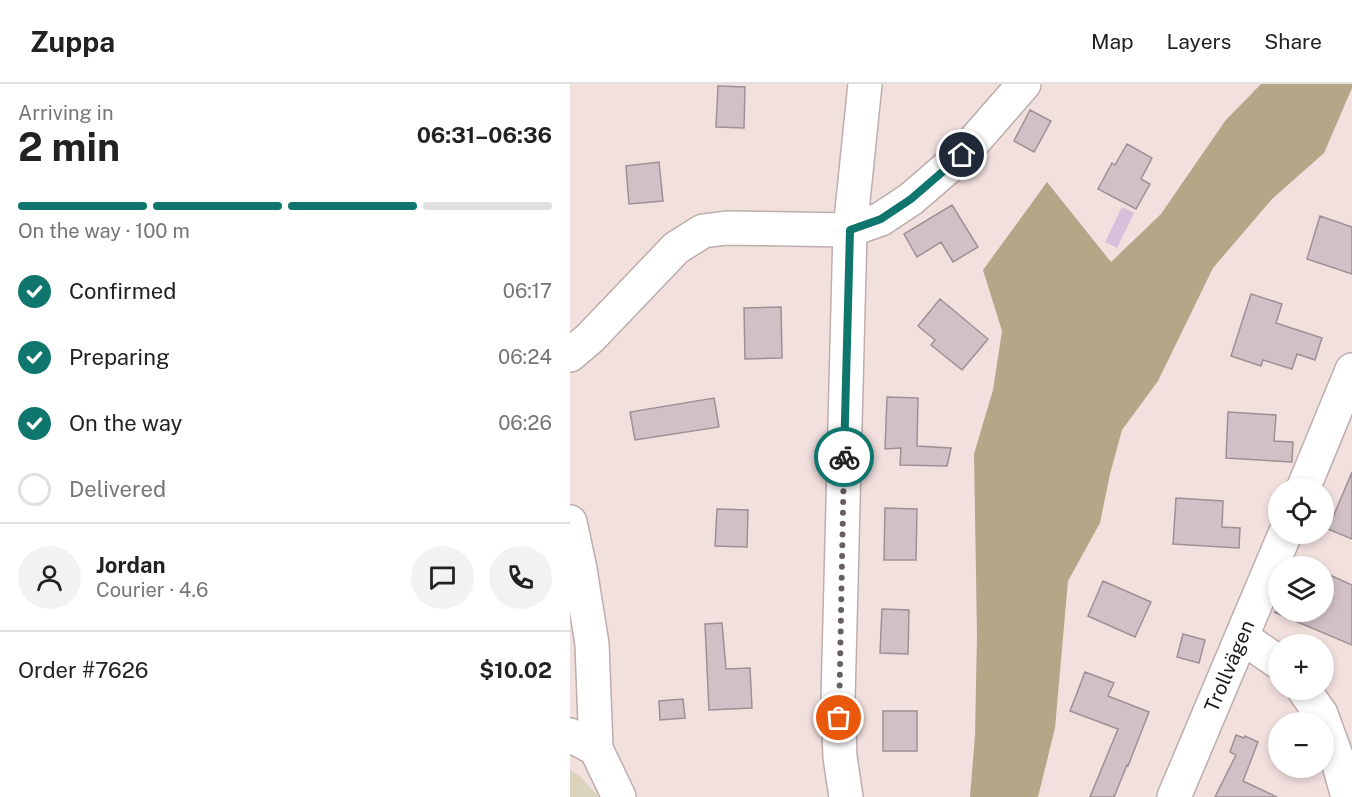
<!DOCTYPE html>
<html lang="en">
<head>
<meta charset="utf-8">
<style>
  body { margin:0; font-family:"Public Sans",sans-serif; background:#f2f2f2; color:#222; height:100vh; display:flex; flex-direction:column; font-size:22px; white-space:nowrap }
  * { box-sizing:border-box; margin:0 }
  p { font-size:20px; color:#767676 }
  .icon { flex:none; width:33px; height:33px; fill:none; stroke:currentColor; stroke-width:2; stroke-linecap:round; stroke-linejoin:round }
  .map { position:relative; flex:1; overflow:hidden }
  .sheet { display:flex; flex-direction:column; background:#fff; width:570px }
  .sheet>* { flex:none }
  .fabs { position:absolute; left:698px; top:394px; display:grid; gap:12px }
  .fabs a { display:grid; place-items:center; width:66px; height:66px; border-radius:50%; background:#fff; box-shadow:0 3px 9px #0003; font-size:30px }
  .pin { position:absolute; display:grid; place-items:center; width:51px; height:51px; color:#fff; margin:-26px; border:3px solid #fff; border-radius:50%; box-shadow:0 2px 6px #0007 }
  .courier { position:absolute; display:grid; place-items:center; width:60px; height:60px; margin:-30px; border:4px solid #0f766e; border-radius:50%; background:#fff; color:#222; box-shadow:0 2px 8px #0007 }
  .summary em { font-style:normal; font-weight:700 }
  .summary div { display:flex; flex-direction:column-reverse }
  .summary { display:flex; align-items:center; justify-content:space-between; height:102px; padding:0 18px }
  h1 { font-size:39px; font-weight:700; line-height:45px }
  .bar { display:grid; grid-template-columns:repeat(4,1fr); gap:9px 6px; align-content:center; height:72px; padding:0 18px }
  .bar i { height:8px; border-radius:4px; background:#e0e0e0 }
  .bar .on { background:#0f766e }
  .bar p { grid-column:span 4 }
  .line { display:flex; align-items:center; gap:15px; padding:0 18px; border-top:2px solid #e0e0e0 }
  .line div { flex:1 }
  .round { display:grid; place-items:center; flex:none; width:63px; height:63px; border-radius:32px; background:#f2f2f2 }
  ol { padding:0 18px; list-style:none }
  li { display:flex; align-items:center; gap:18px; height:66px }
  li p { margin-inline-start:auto }
  li .icon { padding:6px; border-radius:50%; background:#0f766e; color:#fff; stroke-width:4 }
  li:last-child { color:#767676 }
  li i { width:33px; height:33px; border:3px solid #e0e0e0; border-radius:50% }
  header { display:flex; align-items:center; gap:36px; box-sizing:border-box; height:84px; padding:0 30px; background:#fff; border-bottom:2px solid #e0e0e0 }
  header strong { font-size:28px }
  nav { display:flex; gap:33px; margin-inline-start:auto; font-size:21px }
  main { display:flex; flex:1; min-height:0 }
  .map>svg:first-child { display:block }
</style>
</head>
<body>
<header>
<strong>Zuppa</strong>
<nav><a>Map</a><a>Layers</a><a>Share</a></nav>
</header>
<main>
<section class="sheet">
<div class="summary"><div><h1>2 min</h1><p>Arriving in</p></div><em>06:31–06:36</em></div>
<div class="bar"><i class="on"></i><i class="on"></i><i class="on"></i><i></i><p>On the way · 100 m</p></div>
<ol>
<li><svg class="icon" aria-label="check" viewBox="0 0 24 24"><path d="M5 12l5 5 9-10"/></svg>Confirmed<p>06:17</p></li>
<li><svg class="icon" aria-label="check" viewBox="0 0 24 24"><path d="M5 12l5 5 9-10"/></svg>Preparing<p>06:24</p></li>
<li><svg class="icon" aria-label="check" viewBox="0 0 24 24"><path d="M5 12l5 5 9-10"/></svg>On the way<p>06:26</p></li>
<li><i></i>Delivered</li>
</ol>
<div class="line" style="height:108px"><a class="round"><svg class="icon" aria-label="person" viewBox="0 0 24 24"><circle cx="12" cy="8" r="4"/><path d="M4 21q1-7 8-7t8 7"/></svg></a><div><b>Jordan</b><p>Courier · 4.6</p></div><a class="round"><svg class="icon" aria-label="chat" viewBox="0 0 24 24"><path d="M4 5h16v11H9l-5 4z"/></svg></a><a class="round"><svg class="icon" aria-label="phone" viewBox="0 0 24 24"><path d="M5 4h4l2 5-3 2q2 4 5 5l2-3 5 2v4C11 20 4 13 5 4z"/></svg></a></div>
<div class="line" style="height:78px"><div>Order #7626</div><b>$10.02</b></div>
</section>
<div class="map">
<svg width="782" height="713" viewBox="0 0 782 713">
  <rect width="100%" height="100%" fill="#f2e0df"/>
  <path fill="#dcd3bf" d="M0,686L9,691L29,713H0Z"/>
  <path fill="#b5a688" d="M691,0H782V4L754,69L702,115L643,184L588,297L552,346L540,390L530,439L498,497L485,644L468,713H400L405,651L407,551L404,370L423,306L432,247L413,186L477,98L541,178L591,130L655,37Z"/>
  <path fill="#d7c0db" d="M552,123L564,129L547,164L535,158Z"/>
  <path fill="#d1c1c7" stroke="#9e9095" stroke-width="1.5" d="M148,2L175,3L174,44L146,43Z
    M460,26L481,37L464,68L444,57Z
    M557,60L582,74L571,95L580,100L566,125L528,105L542,79L545,81Z
    M89,78L93,117L59,120L56,82Z
    M382,121L408,163L383,178L371,158L347,173L334,150Z
    M750,132L782,143V190L737,175Z
    M681,210L712,220L706,239L752,254L745,276L727,270L722,285L693,276L691,282L661,272Z
    M370,215L418,255L392,286L361,261L365,256L348,242Z
    M211,223L212,274L175,275L174,224Z
    M317,313L348,314L347,362L381,364L377,382L330,381L331,364L315,365Z
    M144,314L149,343L65,356L60,328Z
    M658,328L706,331L704,357L723,358L722,378L656,374Z
    M782,388V455L758,445Z
    M606,414L653,417L652,443L670,444L669,464L603,460Z
    M315,424L347,425L346,476H314Z
    M147,425L178,426L177,463L145,462Z
    M753,488L782,501V561L704,528H753Z
    M533,497L581,518L565,553L518,532Z
    M312,525L339,526L338,570L310,569Z
    M152,539L156,585L180,584L182,624L139,626L135,540Z
    M613,550L635,556L629,579L607,573Z
    M515,588L544,599L538,612L579,628L558,682L557,681L544,713H520L548,645L500,627Z
    M113,615L115,634L90,636L89,617Z
    M313,627H347V667H313Z
    M666,651L674,654L675,652L688,658L673,697L707,713H645L666,671L660,668Z"/>
  <g fill="none" stroke-linecap="round" stroke-linejoin="round">
    <defs>
      <g id="minor">
        <path d="M0,271L20,254L106,164L133,147L157,144L280,146L311,135L341,115L392,71L454,0"/>
        <path d="M733,405L782,286"/>
        <path d="M0,438L10,485L22,560L26,665"/>
        <path d="M672,553L708,578"/>
        <path d="M734,606L751,630L768,677L778,713"/>
        <path d="M0,651L26,665L49,713"/>
        <path d="M276,713L270,673L268,615L280,146L295,0"/>
        <path id="s1" d="M604,713L715,450"/>
      </g>
    </defs>
    <use href="#minor" stroke="#bdadac" stroke-width="36"/>
    <use href="#minor" stroke="#fff" stroke-width="33"/>
  </g>
  <g fill="none" stroke-linecap="round" stroke-linejoin="round">
    <path stroke="#685e5e" stroke-width="6" stroke-dasharray="0 10.8" d="M269,634L274,373"/>
    <path stroke="#0f766e" stroke-width="8" d="M274,373L280,146L311,135L341,115L392,71"/>
  </g>
  <g text-anchor="middle" stroke-width="6" stroke-linejoin="round" paint-order="stroke">
    <g font-size="20" fill="#1e1818" stroke="#fff">
      <text dy="7" stroke="none"><textPath href="#s1" startOffset="142">Trollvägen</textPath></text>
    </g>
  </g>
</svg>
<div class="fabs">
<a><svg class="icon" aria-label="locate" viewBox="0 0 24 24"><circle cx="12" cy="12" r="6"/><path d="M12 2v4M12 18v4M2 12h4M18 12h4"/></svg></a>
<a><svg class="icon" aria-label="layers" viewBox="0 0 24 24"><path d="M12 4l9 5-9 5-9-5zM3 14l9 5 9-5"/></svg></a>
<a>+</a>
<a>−</a>
</div>
<div class="pin" style="left:269px;top:634px;background:#ea580c"><svg class="icon" aria-label="bag" viewBox="0 0 24 24"><path d="M5 8h14l-1 12H6zM9 8a3 3 0 0 1 6 0"/></svg></div>
<div class="pin" style="left:392px;top:71px;background:#1f2937"><svg class="icon" aria-label="home" viewBox="0 0 24 24"><path d="M3 11l9-7 9 7M6 9v11h12V9"/></svg></div>
<div class="courier" style="left:274px;top:373px"><svg class="icon" aria-label="bike" viewBox="0 0 24 24"><circle cx="6" cy="16" r="4"/><circle cx="18" cy="16" r="4"/><path d="M6 16l4-8h5l3 8M10 8l3 8H6M13 5h3"/></svg></div>
</div>
</main>
</body>
</html>
